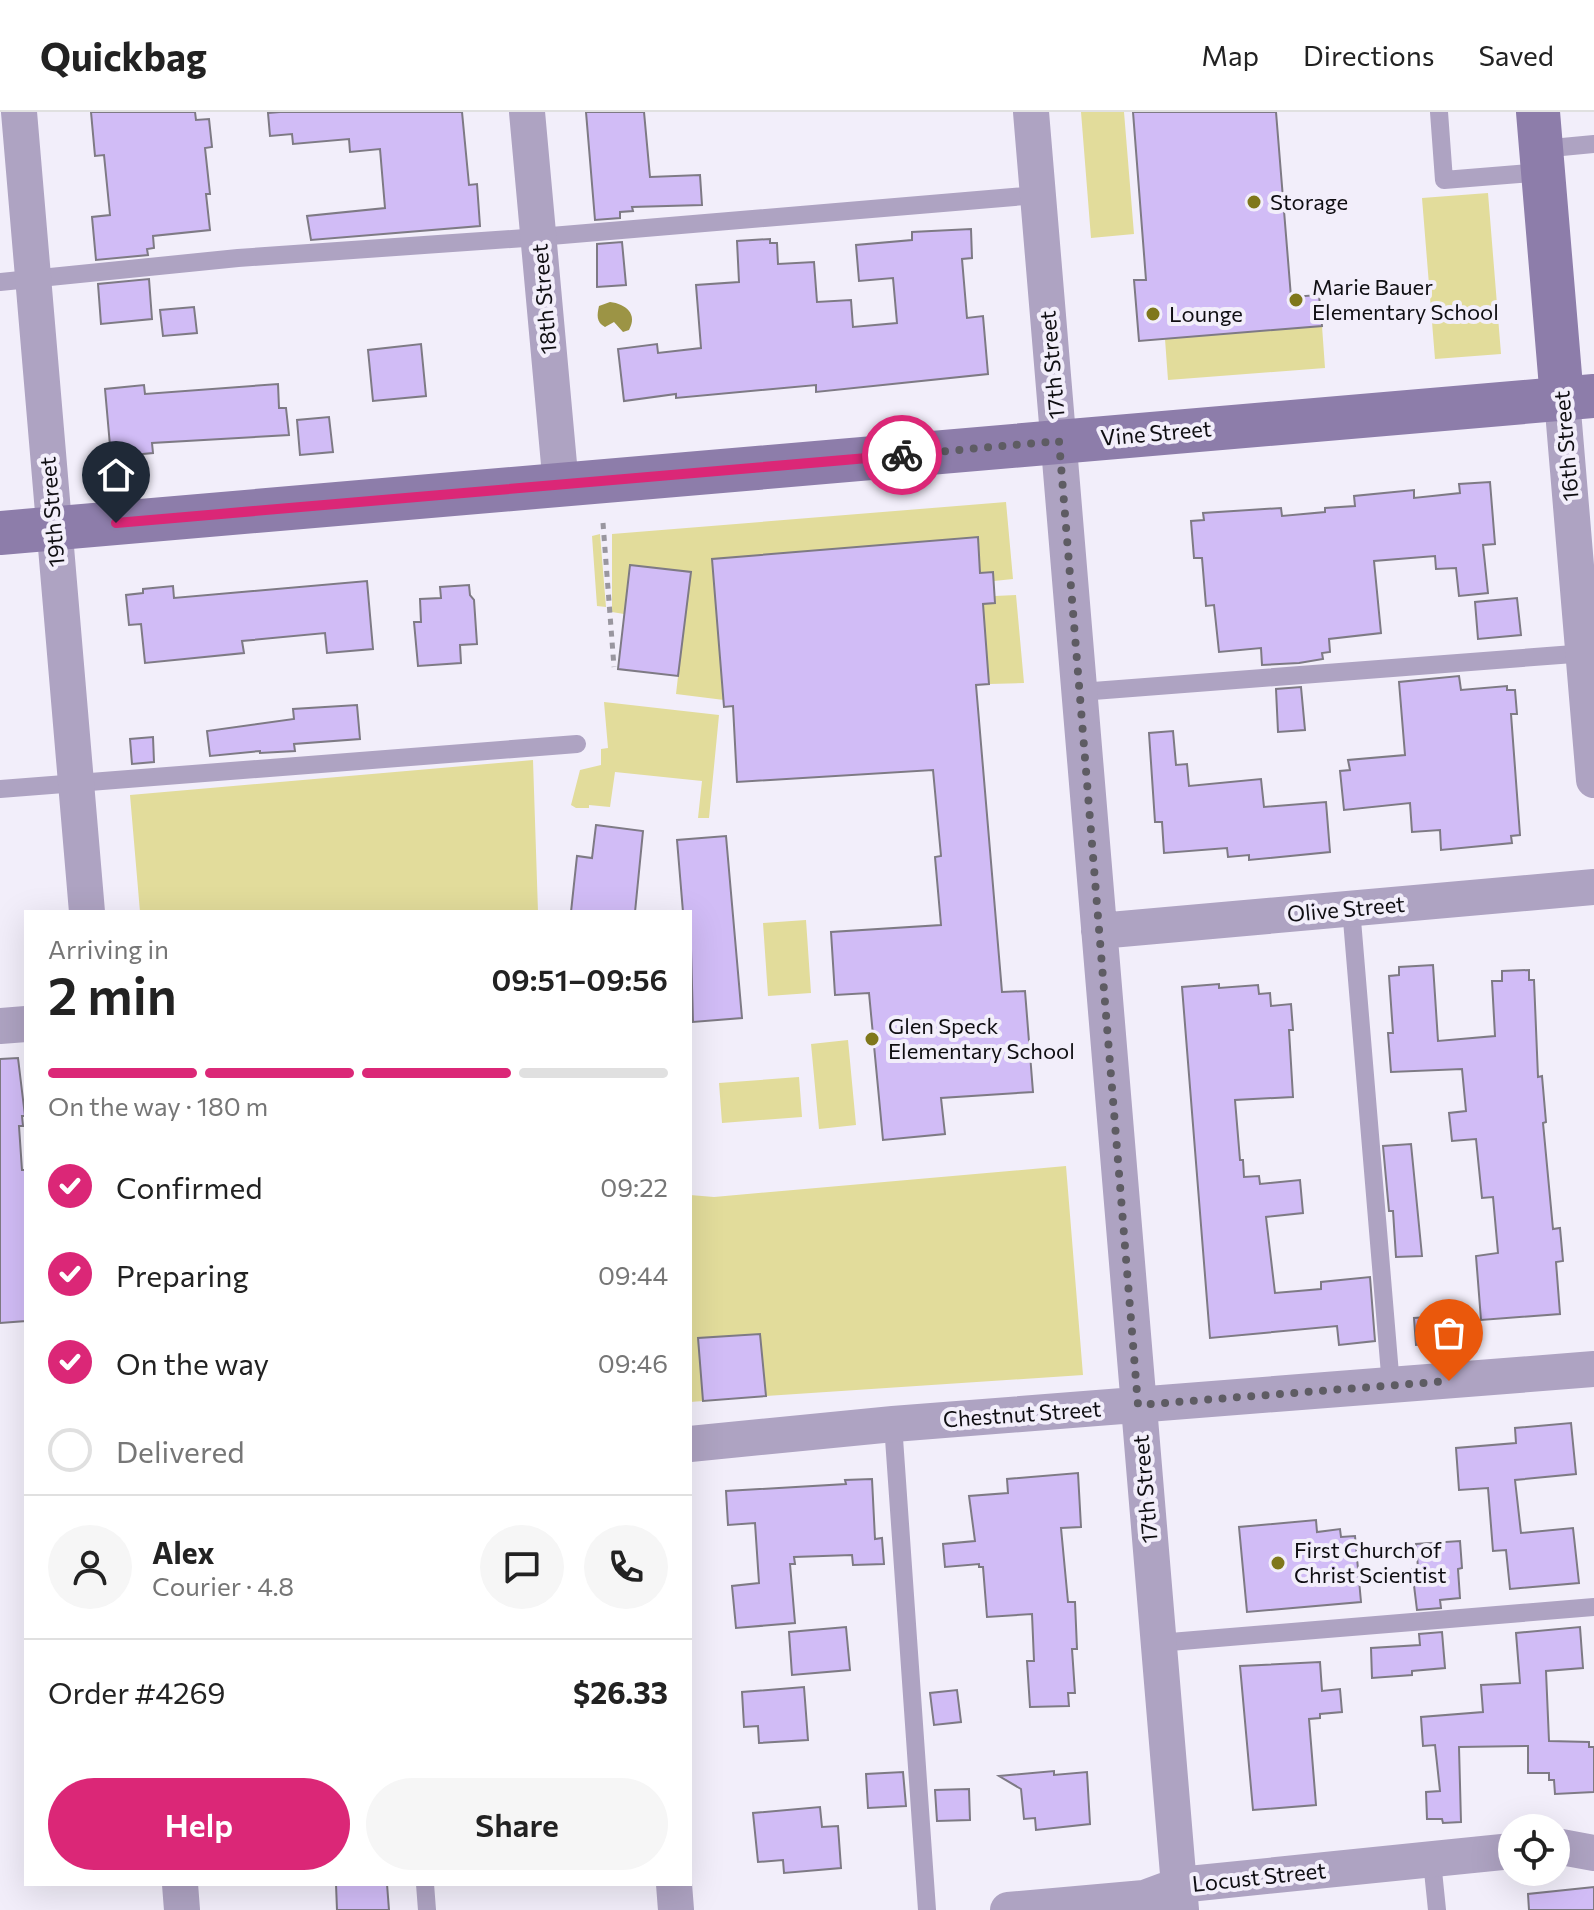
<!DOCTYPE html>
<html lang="en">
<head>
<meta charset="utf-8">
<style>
  body { margin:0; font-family:Commissioner,sans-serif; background:#f6f6f6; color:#222; height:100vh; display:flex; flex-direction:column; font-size:30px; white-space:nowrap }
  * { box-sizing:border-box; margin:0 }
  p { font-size:26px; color:#767676 }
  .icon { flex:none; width:44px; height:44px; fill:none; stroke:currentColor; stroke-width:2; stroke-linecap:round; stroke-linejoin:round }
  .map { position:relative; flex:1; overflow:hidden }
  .side { position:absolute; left:24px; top:798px; width:668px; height:976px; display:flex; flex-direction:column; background:#fff; border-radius:0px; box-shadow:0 8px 32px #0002 }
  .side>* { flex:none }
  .controls { position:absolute; left:1498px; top:1702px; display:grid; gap:16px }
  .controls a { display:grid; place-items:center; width:72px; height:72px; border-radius:50%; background:#fff; box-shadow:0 8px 32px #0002; font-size:40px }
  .pin { position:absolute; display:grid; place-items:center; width:68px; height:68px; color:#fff; margin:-82px -34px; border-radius:50% 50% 50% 0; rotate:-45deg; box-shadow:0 0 8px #0007 }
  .pin .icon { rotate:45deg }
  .courier { position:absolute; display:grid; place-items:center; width:80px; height:80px; margin:-40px; border:6px solid #db2777; border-radius:50%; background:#fff; color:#222; box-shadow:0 2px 10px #0007 }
  .overview em { font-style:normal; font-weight:600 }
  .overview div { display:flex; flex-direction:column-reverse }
  .overview { display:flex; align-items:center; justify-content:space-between; height:136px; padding:0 24px }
  h1 { font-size:52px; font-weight:600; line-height:60px }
  .bar { display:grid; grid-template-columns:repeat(4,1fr); gap:12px 8px; align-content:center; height:96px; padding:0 24px }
  .bar i { height:10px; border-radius:6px; background:#e0e0e0 }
  .bar .active { background:#db2777 }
  .bar p { grid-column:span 4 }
  .line { display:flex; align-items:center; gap:20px; padding:0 24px; border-top:2px solid #e0e0e0 }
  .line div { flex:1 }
  .round { display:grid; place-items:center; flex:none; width:84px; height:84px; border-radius:42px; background:#f6f6f6 }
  ol { padding:0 24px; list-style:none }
  li { display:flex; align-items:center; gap:24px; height:88px }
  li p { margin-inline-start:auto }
  li .icon { padding:8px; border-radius:50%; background:#db2777; color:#fff; stroke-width:4 }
  li:last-child { color:#767676 }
  li i { width:44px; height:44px; border:4px solid #e0e0e0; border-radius:50% }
  .button { display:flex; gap:16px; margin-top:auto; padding:16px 24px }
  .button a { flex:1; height:92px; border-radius:48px; background:#db2777; color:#fff; font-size:32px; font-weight:600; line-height:92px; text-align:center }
  .button a+a { background:#f6f6f6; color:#222 }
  header { display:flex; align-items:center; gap:48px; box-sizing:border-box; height:112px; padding:0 40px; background:#fff; border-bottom:2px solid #e0e0e0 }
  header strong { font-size:38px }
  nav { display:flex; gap:44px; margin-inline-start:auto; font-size:28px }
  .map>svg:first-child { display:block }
</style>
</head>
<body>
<header>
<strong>Quickbag</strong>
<nav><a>Map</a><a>Directions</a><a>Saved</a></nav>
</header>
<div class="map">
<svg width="1594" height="1798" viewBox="0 0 1594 1798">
  <rect width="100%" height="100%" fill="#f2eefa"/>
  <path fill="#e2dc9b" d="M1081,0H1124L1134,122L1091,126Z
    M1488,81L1501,242L1435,247L1422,86Z
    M1322,214L1325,256L1168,268L1165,227Z
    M1006,390L1013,467L994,469L993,460L980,461L977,425L724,588L676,582L690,460L630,453L624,502L612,500V422Z
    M600,422L606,495L597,494L592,424Z
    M1016,483L1024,571L989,572L983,492L995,491V484Z
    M604,590L719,603L709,706H698L702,669L615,660L610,695L589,693V696H576L571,693L580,658L601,653V637L608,636Z
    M533,648L538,800H140L130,683Z
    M806,808L811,881L768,884L763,811Z
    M848,928L856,1013L819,1017L811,932Z
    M799,965L802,1005L722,1011L719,971Z
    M1066,1054L1083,1263L766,1284L760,1222L698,1226L703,1289L690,1290V1083L714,1085Z"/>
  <path fill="#9c9445" d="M610,190C626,192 638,202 629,218L623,220L614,210L605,215C596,210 597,203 599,194Z"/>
  <path fill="#d1bcf6" stroke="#7e7a84" stroke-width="2" d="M91,0H195L196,8L209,7L212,35L205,36L210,82H206L210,118L153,124L154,136L147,137L148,143L96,148L92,105L110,103L104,43L95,44Z
    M280,0H462L469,73L477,72L480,114L311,128L307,104L385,96L380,37L350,40L349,27L293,32L292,22L270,24L268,1Z
    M586,0H644L650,65L700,63L702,93L632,95L633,99L620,100V106L595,108Z
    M1133,0H1276L1291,185L1319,183L1322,214L1139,229L1134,168H1146Z
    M971,117L972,146L962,147L967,206L983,204L988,262L816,280V273L676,286V282L624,289L618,237L657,232L658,241L701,236L696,173L739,170L737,129L770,127V131H777L778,152L814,150L817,190L851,188L853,215L897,211L893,166L859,169L856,133L912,128V120Z
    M622,130L626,173L597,175V132Z
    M149,167L152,207L101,212L98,172Z
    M194,195L197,221L163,224L160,198Z
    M421,232L426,284L373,289L368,238Z
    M278,272L279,296H286L289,323L152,331L153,341L111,345L105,277L144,273L145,282Z
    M329,305L333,340L300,343L297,308Z
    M1490,370L1495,432L1483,433L1488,481L1459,484L1456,456L1436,457L1435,444L1374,449L1381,521L1329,527L1330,540L1322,541L1323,547L1299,551L1262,553L1261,536L1219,540L1214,493L1206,494L1202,446H1194L1191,409L1204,408L1203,401L1281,396L1282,404L1325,400V396L1355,394L1354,384L1414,378V386L1460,381L1459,372Z
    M978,425L980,461L993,460L995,491L983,492L989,572L976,573L1002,880L1025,879L1033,980L941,986L945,1022L883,1028L869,881L835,883L831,820L941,813L935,745L941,744L933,658L737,670L733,594L724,595L712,447Z
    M630,453L691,460L678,564L618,557Z
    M367,469L373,537L327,541L325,521L242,529L244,541L145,551L141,512L129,513L126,483L143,481V477L173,474L174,486Z
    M469,473L470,483L474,488L477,532L460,533L461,551L418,554L414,510H421L420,487L441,486L440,475Z
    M1517,486L1521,523L1478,527L1475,490Z
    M1459,564L1461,578L1507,574V578H1515L1517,602H1511L1520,723L1511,724L1512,731L1441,738L1440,718L1412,720L1410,691L1344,698L1340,659L1350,658L1348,648L1405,643L1399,570Z
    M1301,575L1305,618L1278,620L1276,577Z
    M357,593L360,627L294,632L295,639L260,641V639L210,644L207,619L294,607L293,597Z
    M1173,619L1176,653L1187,652L1189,674L1261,667L1264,695L1326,690L1330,740L1249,748V743L1228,745L1227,736L1164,741L1162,710H1155L1149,621Z
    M153,625L154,650L132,652L130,627Z
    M596,713L643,719L635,800H571L577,744L592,746Z
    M726,724L742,906L693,910L690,800H683L677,728Z
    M1433,853L1438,929L1495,924L1492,869H1502V859L1529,858V868H1534L1538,965L1542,964L1546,1010L1543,1011L1553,1117L1560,1116L1563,1149L1556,1150L1560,1202L1481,1208L1476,1144L1498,1141L1493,1085L1482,1086L1476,1027L1452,1029L1449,1001L1466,999L1462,957L1391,960L1388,921H1393L1389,864L1399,863V855Z
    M1219,872V876L1258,873L1259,882L1270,881L1271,894L1291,892L1293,918H1289L1293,985L1235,988L1240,1048H1243L1244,1065L1259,1064L1260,1072L1300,1068L1303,1101L1266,1105L1275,1181L1321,1177V1170L1370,1165L1375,1229L1339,1233L1337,1214L1210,1226L1182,875Z
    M18,946L25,1004H22L23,1014H19L22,1058H26V1209L0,1211V947Z
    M1411,1032L1422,1144L1396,1145L1393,1099H1389L1383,1034Z
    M1460,1203L1462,1230L1416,1233L1414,1206Z
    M760,1222L766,1284L703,1289L698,1226Z
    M1571,1311L1576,1362L1515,1368L1521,1421L1573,1416L1579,1471L1510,1477L1506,1438L1493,1439L1488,1376L1459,1378L1456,1336L1516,1331L1515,1316Z
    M1078,1361L1081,1415L1061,1416L1068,1490H1075L1077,1537H1072L1075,1581H1068L1069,1594L1030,1595L1027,1549H1034L1032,1502L987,1505L983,1455H979V1452L945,1455L943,1432L975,1429L969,1384L1008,1381L1007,1367Z
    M872,1367L875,1427L882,1426L884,1452L853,1453L852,1443L794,1445L795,1452H790L795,1511L736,1516L732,1474L759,1471L755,1411L728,1413L726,1379L846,1372L845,1368Z
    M1316,1408L1317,1420L1340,1417L1341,1425L1355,1424L1361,1490L1247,1500L1239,1415Z
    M1460,1429L1462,1456L1458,1457L1460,1486L1440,1488L1441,1496L1417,1498L1412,1457L1418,1456L1416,1432Z
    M846,1515L850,1558L792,1563L789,1520Z
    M1580,1515L1583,1556L1546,1559L1549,1629L1589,1630V1635H1594V1680L1555,1682L1554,1668H1549V1661H1528V1634L1459,1635L1461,1710L1443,1711L1442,1707H1427L1426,1680L1440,1679L1435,1633L1423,1634L1421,1605L1483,1600L1481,1573L1520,1571L1516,1521Z
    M1442,1520L1445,1556L1412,1559V1563L1372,1566L1371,1536L1420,1533L1419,1522Z
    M1320,1550L1322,1579L1340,1577L1342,1600L1320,1602V1606L1309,1607L1316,1693L1253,1698L1240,1554Z
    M804,1575L808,1628L759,1631L758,1614L744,1615L742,1580Z
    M957,1578L961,1610L934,1613L930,1581Z
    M1054,1659V1663L1087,1660L1090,1712L1036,1718L1035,1706L1024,1707L1021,1677L999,1664Z
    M903,1660L906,1694L868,1696L866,1662Z
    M969,1677L970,1708L937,1709L935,1678Z
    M820,1695L822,1715L838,1714L841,1756L784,1761L783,1748L758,1750L753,1701Z
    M336,1772H387L389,1798H337Z
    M1594,1775V1798H1529L1528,1782Z"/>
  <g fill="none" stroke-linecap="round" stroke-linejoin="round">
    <path stroke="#99969f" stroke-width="5" stroke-dasharray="6 6" stroke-linecap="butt" d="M603,411L614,555"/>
    <path stroke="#aea3c2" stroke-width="18" d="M1439,0L1444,68L1543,60
      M1541,37L1594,32
      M0,170L238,146L539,125L1037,83
      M1080,580L1587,541
      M0,677L577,632
      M1351,796L1391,1274
      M893,1312L927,1798
      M1158,1531L1594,1495
      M1432,1749L1437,1798
      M425,1772L427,1798"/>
    <path stroke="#aea3c2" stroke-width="36" d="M19,0L87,800
      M527,0L561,374
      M1031,0L1181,1798
      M1562,287L1594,668
      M1099,819L1594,775
      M0,914L26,912
      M690,1332L893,1312L1594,1257
      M1556,1734L1594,1741
      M180,1772L182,1798
      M674,1772L676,1798
      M1008,1798L1144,1786L1179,1773L1512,1739"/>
    <path stroke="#8d7daa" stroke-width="44" d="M1538,0L1562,287
      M0,421L1594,284"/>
  </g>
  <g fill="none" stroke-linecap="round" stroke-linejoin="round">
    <path stroke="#5e5c63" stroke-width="8" stroke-dasharray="0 14.4" d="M902,343L1059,329L1138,1293L1449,1269"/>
    <path stroke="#db2777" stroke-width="10" d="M116,411L902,343"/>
  </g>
  <g fill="#7f771b" stroke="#f2eefa" stroke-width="3">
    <circle cx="1254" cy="90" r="8"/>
    <circle cx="1296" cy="188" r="8"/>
    <circle cx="1153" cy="202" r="8"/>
    <circle cx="872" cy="927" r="8"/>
    <circle cx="1278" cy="1451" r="8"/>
  </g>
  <g text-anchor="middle" stroke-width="8" stroke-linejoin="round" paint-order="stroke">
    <g font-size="22" fill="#0f0e12" stroke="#f2eefa" text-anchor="start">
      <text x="1270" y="98">Storage</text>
      <text x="1312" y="183">Marie Bauer<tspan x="1312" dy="25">Elementary School</tspan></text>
      <text x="1169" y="210">Lounge</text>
      <text x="888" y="922">Glen Speck<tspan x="888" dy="25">Elementary School</tspan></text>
      <text x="1294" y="1446">First Church of<tspan x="1294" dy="25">Christ Scientist</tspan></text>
    </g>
    <g font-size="22" fill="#0f0e12" stroke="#f2eefa">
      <text transform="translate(544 187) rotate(-95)" y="8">18th Street</text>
      <text transform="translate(1052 253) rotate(-95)" y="8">17th Street</text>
      <text transform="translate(1156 321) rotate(-5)" y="8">Vine Street</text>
      <text transform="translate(1566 334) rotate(-95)" y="8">16th Street</text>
      <text transform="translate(52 400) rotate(-95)" y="8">19th Street</text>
      <text transform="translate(1346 797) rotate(-5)" y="8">Olive Street</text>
      <text transform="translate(1022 1302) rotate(-4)" y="8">Chestnut Street</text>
      <text transform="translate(1145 1377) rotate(-95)" y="8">17th Street</text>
      <text transform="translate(1259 1765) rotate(-6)" y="8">Locust Street</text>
    </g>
  </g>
</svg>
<div class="controls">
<a><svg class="icon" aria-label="locate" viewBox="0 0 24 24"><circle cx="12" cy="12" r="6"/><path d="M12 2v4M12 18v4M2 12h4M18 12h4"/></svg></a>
</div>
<div class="pin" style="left:1449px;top:1269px;background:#ea580c"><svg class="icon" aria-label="bag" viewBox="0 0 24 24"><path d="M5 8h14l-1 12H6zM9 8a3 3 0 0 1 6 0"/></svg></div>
<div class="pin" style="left:116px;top:411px;background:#1f2937"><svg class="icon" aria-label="home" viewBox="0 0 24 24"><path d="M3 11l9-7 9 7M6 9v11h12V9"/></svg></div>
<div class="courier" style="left:902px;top:343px"><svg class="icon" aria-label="bike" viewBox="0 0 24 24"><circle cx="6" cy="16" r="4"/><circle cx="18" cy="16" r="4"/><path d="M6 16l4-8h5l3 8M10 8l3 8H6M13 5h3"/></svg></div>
<section class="side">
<div class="overview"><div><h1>2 min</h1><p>Arriving in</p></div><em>09:51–09:56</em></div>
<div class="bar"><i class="active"></i><i class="active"></i><i class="active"></i><i></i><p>On the way · 180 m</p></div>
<ol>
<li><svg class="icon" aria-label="check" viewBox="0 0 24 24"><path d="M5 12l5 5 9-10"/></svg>Confirmed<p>09:22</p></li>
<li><svg class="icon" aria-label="check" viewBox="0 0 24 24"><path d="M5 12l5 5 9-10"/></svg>Preparing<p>09:44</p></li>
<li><svg class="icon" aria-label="check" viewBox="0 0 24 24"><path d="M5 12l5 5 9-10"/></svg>On the way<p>09:46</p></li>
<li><i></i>Delivered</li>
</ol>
<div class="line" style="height:144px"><a class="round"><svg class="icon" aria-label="person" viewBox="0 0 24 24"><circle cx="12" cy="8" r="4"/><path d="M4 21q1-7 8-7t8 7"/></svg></a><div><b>Alex</b><p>Courier · 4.8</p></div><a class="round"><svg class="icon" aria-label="chat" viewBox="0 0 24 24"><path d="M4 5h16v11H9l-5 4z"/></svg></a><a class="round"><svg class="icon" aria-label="phone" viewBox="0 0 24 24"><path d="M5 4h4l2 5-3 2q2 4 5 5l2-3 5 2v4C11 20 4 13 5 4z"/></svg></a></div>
<div class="line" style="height:104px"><div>Order #4269</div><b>$26.33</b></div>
<div class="button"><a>Help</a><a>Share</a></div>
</section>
</div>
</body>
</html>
